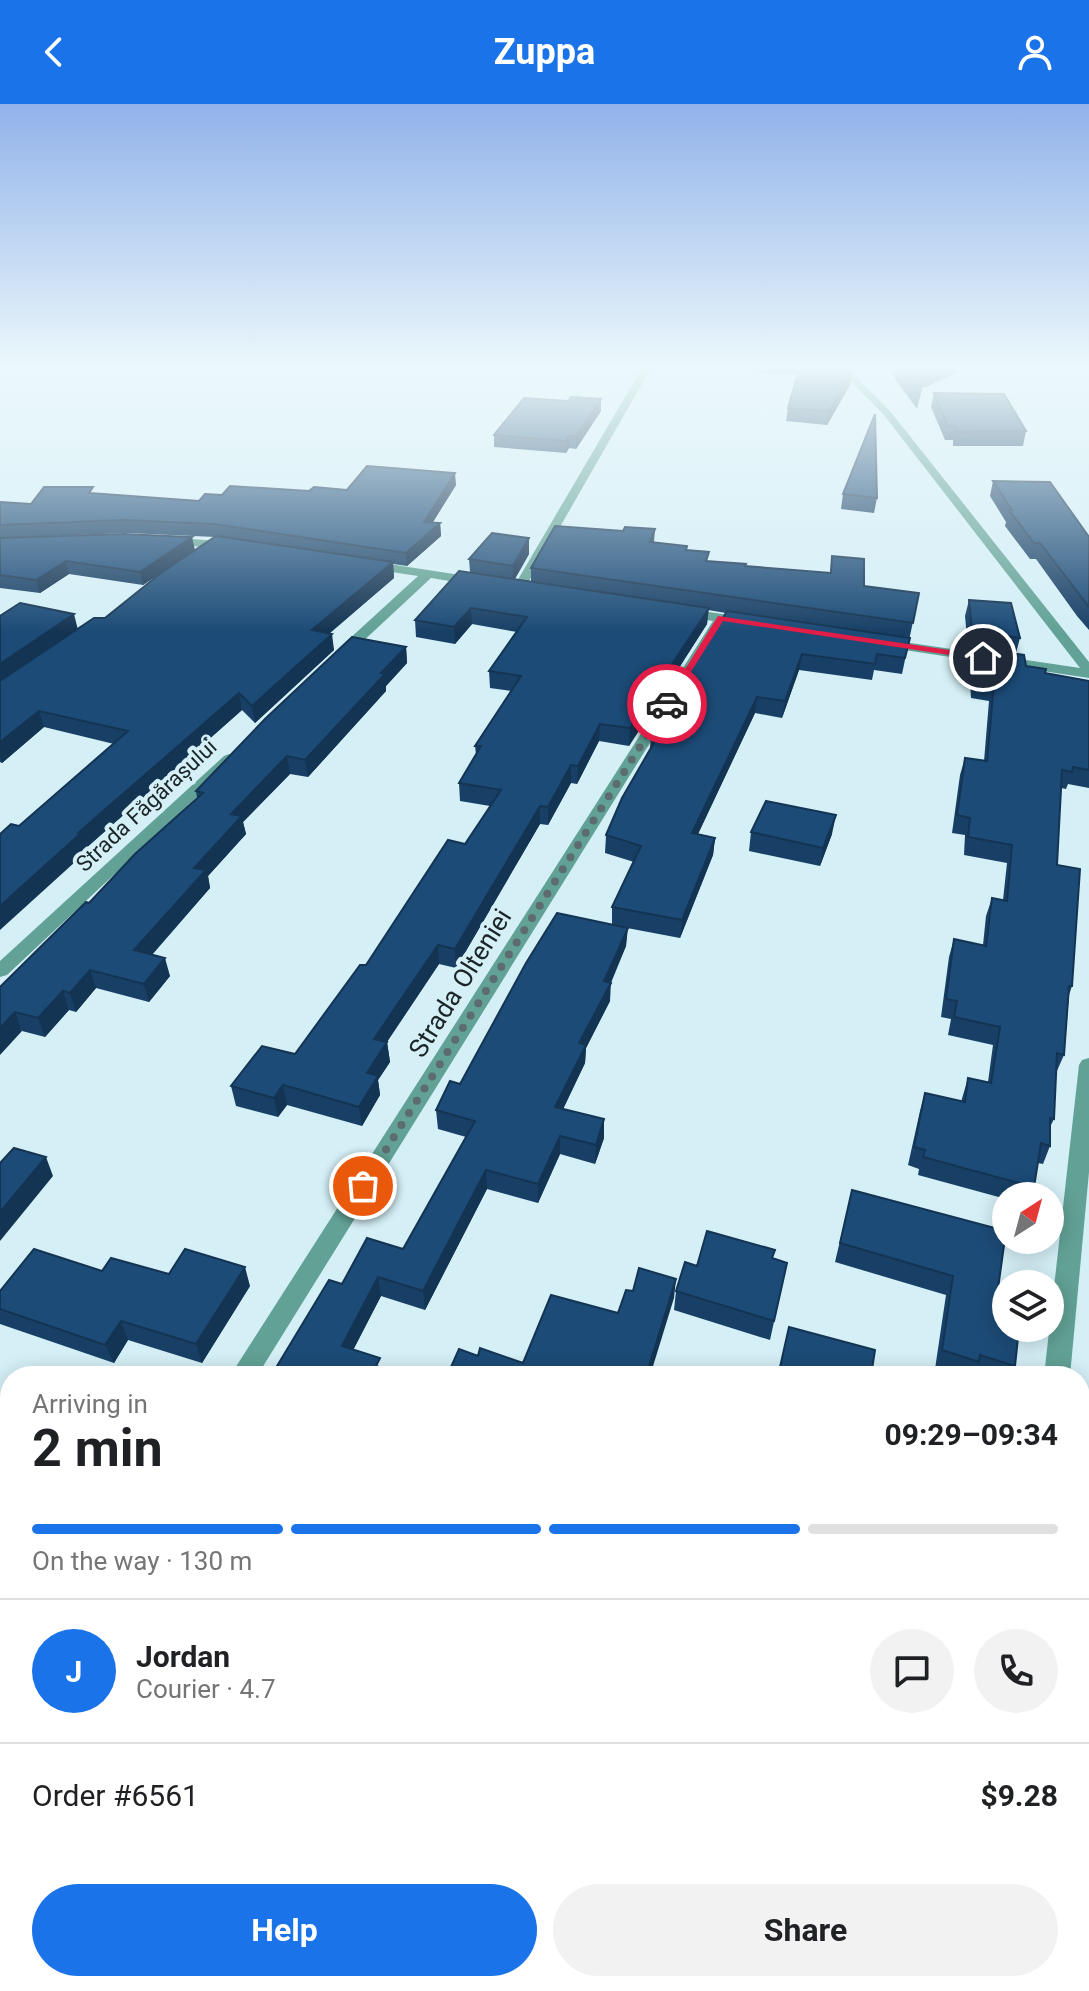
<!DOCTYPE html>
<html lang="en">
<head>
<meta charset="utf-8">
<style>
  body { margin:0; font-family:Roboto,sans-serif; background:#f2f2f2; color:#202124; height:100vh; display:flex; flex-direction:column; font-size:30px; white-space:nowrap }
  * { box-sizing:border-box; margin:0 }
  p { font-size:26px; color:#757577 }
  .icon { flex:none; width:44px; height:44px; fill:none; stroke:currentColor; stroke-width:2; stroke-linecap:round; stroke-linejoin:round }
  .map { position:relative; flex:1; overflow:hidden }
  .side { position:absolute; left:0px; top:1262px; width:1090px; height:626px; display:flex; flex-direction:column; background:#fff; border-radius:32px 32px 0 0; box-shadow:0 4px 20px #0003 }
  .side>* { flex:none }
  .needle { width:52px; rotate:36deg }
  .fabs { position:absolute; left:992px; top:1078px; display:grid; gap:16px }
  .fabs a { display:grid; place-items:center; width:72px; height:72px; border-radius:50%; background:#fff; box-shadow:0 4px 20px #0003; font-size:40px }
  .pin { position:absolute; display:grid; place-items:center; width:68px; height:68px; color:#fff; margin:-34px; border:4px solid #fff; border-radius:50%; box-shadow:0 2px 8px #0007 }
  .courier { position:absolute; display:grid; place-items:center; width:80px; height:80px; margin:-40px; border:6px solid #e11d48; border-radius:50%; background:#fff; color:#222; box-shadow:0 2px 10px #0007 }
  .head em { font-style:normal; font-weight:700 }
  .head div { display:flex; flex-direction:column-reverse }
  .head { display:flex; align-items:center; justify-content:space-between; height:136px; padding:0 32px }
  h1 { font-size:52px; font-weight:700; line-height:60px }
  .bar { display:grid; grid-template-columns:repeat(4,1fr); gap:12px 8px; align-content:center; height:96px; padding:0 32px }
  .bar i { height:10px; border-radius:6px; background:#e0e0e0 }
  .bar .on { background:#1a73e8 }
  .bar p { grid-column:span 4 }
  .line { display:flex; align-items:center; gap:20px; padding:0 32px; border-top:2px solid #e0e0e0 }
  .line div { flex:1 }
  .round { display:grid; place-items:center; flex:none; width:84px; height:84px; border-radius:42px; background:#f2f2f2 }
  .cta { display:flex; gap:16px; margin-top:auto; padding:16px 32px }
  .cta a { flex:1; height:92px; border-radius:48px; background:#1a73e8; color:#fff; font-size:32px; font-weight:700; line-height:92px; text-align:center }
  .cta a+a { background:#f2f2f2; color:#202124 }
  header { display:flex; justify-content:space-between; align-items:center; height:104px; padding:0 32px; background:#1a73e8; color:#fff; font-size:36px; font-weight:700 }
  .map>svg:first-child { display:block }
</style>
</head>
<body>
<header><svg class="icon" aria-label="back" viewBox="0 0 24 24"><path d="M15 5l-7 7 7 7"/></svg>Zuppa<svg class="icon" aria-label="person" viewBox="0 0 24 24"><circle cx="12" cy="8" r="4"/><path d="M4 21q1-7 8-7t8 7"/></svg></header>
<div class="map">
<svg width="1089" height="1887" viewBox="0 0 1089 1887">
  <rect width="100%" height="100%" fill="#d4eff6"/>
  <g fill="none" stroke-linecap="round" stroke-linejoin="round">
    <path fill="#62a195" fill-rule="evenodd" d="M642,264H651L525,484L515,487L513,484Z
      M838,264H847L890,307L1089,558V574L878,542L876,539L883,535L1080,564L884,311Z
      M167,433L230,438L236,442L230,446L163,439L161,437Z
      M369,457L480,474L486,478L480,482L431,474L345,554H335V548L418,472L365,464L363,461Z
      M682,504L749,514L756,518L749,522L725,518L257,1272H230L713,517L677,511V505Z
      M229,650L234,652V658L7,871L0,873V857L224,652Z
      M1089,954V1068L1070,1272H1044L1079,961L1082,956Z
      M10,1777V1824L0,1828V1781Z
      M1031,1878H1067L1066,1887H1030Z"/>
    <path fill="#005b50" fill-rule="evenodd" d="M0,1328L10,1332V1356L0,1352Z
      M1080,1749L1089,1753V1787L1080,1783Z"/>
  </g>
  <path fill="#184066" d="M755,264H849L852,268L850,281L827,321L786,317L788,304L800,271L754,268Z
    M890,264H965L924,284L923,281L917,305L896,276Z
    M934,289L1026,327L1023,342H953V336H945L931,303Z
    M601,295V307L576,345L569,344L566,349L494,343V331L568,297Z
    M993,377L1089,433V526L1077,512L1036,455H1030L1005,422L1006,418L990,392Z
    M456,381L432,419H440L441,432L407,462L393,460L394,474L329,530L334,546L255,619L242,606L85,745L86,748L19,722L114,640L44,623L2,659L0,658V512L78,525L105,514L215,433L127,429L0,434V398L31,400L95,389L199,397L222,391Z
    M843,390L877,394L874,409L841,405Z
    M655,425L654,439L687,442V446L708,457L746,462L830,469L832,452L864,482L919,489L902,570L874,566L872,576L799,566L782,614L755,609L698,730L715,734L713,751L680,834L627,824L626,842L611,879L610,897L586,944L585,959L563,1005L604,1034L595,1060L560,1050L538,1099L487,1085L425,1206L381,1192L353,1246L271,1272L342,1180L403,1145L466,1033L438,1025L436,1006L612,820V803L634,758L605,749L606,731L650,645L651,628L726,509L708,506L707,520L629,642L599,637L577,680L571,679L548,721L540,720L456,864L439,860L387,938L390,958L378,976L380,991L362,1022L287,1001L278,1013L236,1002L231,982L295,950L465,740L490,702L460,697L459,679L476,651L475,642L511,587L490,584L489,567L517,528L472,520L455,540L416,533L415,516L470,468L469,455L529,434V450L515,475L531,477V464L623,427Z
    M0,434L195,446L143,481L69,470L40,489L0,484Z
    M969,496L1020,534L1016,549L1026,562L1045,569L1089,577V684L1068,680L1066,685L1061,684L1057,761L1072,882L1069,891L1064,951L1056,969L1054,1015L1050,1023V1042L1043,1060L1038,1059L1034,1083L1031,1092H1006V1095L918,1071L919,1065L908,1061L920,1007L925,989L961,998L968,974L988,978L993,941L948,931L951,915L941,913L949,853L954,835L983,841L986,812L992,794L1003,796L1007,759L964,751L965,731L952,729L960,671L965,654L984,657L989,597L971,594L969,559L972,545L968,544L965,512Z
    M406,543L407,559L386,582V587L308,673L290,670L243,718L246,730L208,772L210,784L152,851L170,872L149,898L96,884L76,908L69,906L45,933L22,927L0,883L89,799L197,694L196,687Z
    M751,728L832,730L820,762L749,747Z
    M852,1086L995,1206L1015,1262L1010,1272H980L973,1270V1272H957L935,1265L946,1191L835,1158Z
    M773,1155L787,1159L770,1236L674,1206L676,1187L697,1162Z
    M102,1167L169,1170L250,1182L202,1259L128,1236L114,1259L0,1220V1187Z
    M840,1878H1033L1032,1887H839Z"/>
  <path fill="#143453" d="M941,264H965L924,284L926,271Z
    M852,268L850,281L827,321L829,307Z
    M601,295V307L576,345V332Z
    M569,332V344L566,349V337Z
    M455,369L456,381L425,431L424,418Z
    M440,419L441,432L407,462L406,449Z
    M192,433L195,446L143,481L140,468Z
    M529,434V450L513,478V462Z
    M66,457L69,470L40,489L36,476Z
    M393,458L394,474L314,542L312,526Z
    M471,504L472,520L455,540L454,523Z
    M709,504L707,520L629,642L630,624Z
    M74,510L78,526L0,580V560Z
    M332,530L334,546L255,619L252,602Z
    M406,543L407,559L386,582V587L308,673L305,656Z
    M802,550L799,566L782,614L785,597Z
    M239,589L242,606L85,745L86,748L0,826V802L78,729Z
    M757,593L755,609L690,747L692,729Z
    M39,607L44,623L2,659L0,653V638Z
    M600,620L599,637L577,680L578,662Z
    M287,652L290,670L243,718L246,730L208,772L210,784L139,865L134,846L231,710Z
    M571,661V679L548,721V703Z
    M540,702V720L456,864L455,845Z
    M836,711L832,730L820,762L823,744Z
    M715,734L713,751L680,834L682,816Z
    M628,824L626,842L610,879V897L586,944L585,959L555,1022V1003L604,877Z
    M438,841L439,860L376,954L374,935Z
    M165,854L170,872L149,898L144,880Z
    M90,866L96,884L76,908L70,889Z
    M63,887L69,906L45,933L38,914Z
    M15,908L22,927L0,951V924Z
    M387,938L390,958L378,976L380,991L362,1022L359,1003L367,969Z
    M283,981L287,1001L278,1013L274,994Z
    M604,1015V1034L595,1060L596,1041Z
    M560,1032V1050L538,1099V1080Z
    M46,1053L53,1072L0,1137V1108Z
    M486,1066L487,1085L425,1206L423,1187Z
    M245,1163L250,1182L202,1259L196,1240Z
    M378,1173L381,1192L346,1260L342,1242Z
    M676,1175L674,1194L650,1272H646Z
    M121,1217L128,1236L114,1259L105,1241Z
    M10,1522V1562L0,1578V1538Z
    M10,1632V1671L0,1687V1648Z
    M384,1878H394L391,1887H381Z"/>
  <path fill="#1c4b77" stroke="#143453" stroke-width="2" d="M805,264H849L852,268L829,307L788,304L796,276Z
    M899,264H941L926,271L925,269L919,292Z
    M934,289L1004,290L1026,327L956,328V322H948Z
    M571,293L601,295L576,332H569L566,337L494,331L524,294L568,297Z
    M875,310L877,394L843,390Z
    M367,362L455,369L424,418L440,419L406,449L214,420L124,416L0,421V398L31,400L44,383H93L89,389L199,397L205,390L222,391L230,382L309,387L314,383L347,386Z
    M993,377L1050,378L1089,433V503L1040,439H1034L1009,406H1012Z
    M555,422L623,427L625,423L655,425L650,438L687,442L686,446L709,448L706,457L746,460L745,462L831,469L832,452L864,455V482L919,489L913,519L531,464Z
    M492,429L529,434L513,462L469,455Z
    M124,430L192,433L140,468L66,457L36,476L0,471V434Z
    M216,432L393,458L312,526L332,530L252,602L239,589L78,729L80,730L0,802V730L11,720L19,722L128,627L39,607L0,638V577L94,514H105L161,469Z
    M459,467L709,504L630,624L600,620L578,662L571,661L548,703L540,702L455,845L438,841L374,935L387,938L367,969L378,972L359,1003L283,981L274,994L231,982L262,942L295,950L360,861H366L448,736L465,740L501,686L459,679L481,642H475L521,572L489,567L527,513L471,504L454,523L415,516Z
    M969,496L1011,499L1020,534L972,527Z
    M20,499L74,510L0,560V512Z
    M727,507L910,534L905,554L877,550L875,560L802,550L785,597L757,593L692,729L715,734L682,816L612,803L641,742L606,731L622,694L659,630L651,628Z
    M352,533L406,543L381,569L385,570L305,656L287,652L231,710L242,712L194,764L206,766L134,846L165,854L144,880L90,866L70,889L63,887L38,914L15,908L0,924V883L86,798L89,799L135,750L203,689L196,687L265,615Z
    M973,543L1024,551L1026,562L1046,565L1045,569L1089,577V666L1073,663L1072,668L1062,666L1057,761L1080,765L1072,882H1069L1064,951L1057,949L1054,1015L1050,1014V1042L1041,1039L1034,1083L923,1053L925,1046L914,1043L925,989L965,998L968,974L991,979L1000,923L954,913L957,897L946,895L954,835L986,842L992,794L1007,797L1012,741L968,733L970,714L957,711L965,654L987,657L994,580L975,578Z
    M766,697L836,711L823,744L751,728Z
    M557,809L628,824L604,877L611,879L579,939L586,941L555,1003L604,1015L596,1041L560,1032L538,1080L486,1066L423,1187L378,1173L342,1242L380,1254L376,1262L407,1272H271L329,1176L342,1180L367,1134L403,1145L475,1017L436,1006L450,977L460,980L526,859Z
    M14,1044L46,1053L0,1108V1059Z
    M852,1086L1006,1127L995,1206L1006,1209V1224H1019L1015,1262L980,1251L979,1258L942,1246L953,1172L840,1139Z
    M707,1127L775,1146L772,1154L787,1159L774,1217L676,1187L685,1158L697,1162Z
    M34,1145L102,1167L111,1154L169,1170L185,1145L245,1163L196,1240L121,1217L105,1241L0,1205V1187Z
    M639,1164L676,1175L646,1272H447L459,1245L478,1252L480,1244L523,1259L551,1191L618,1209L626,1186L633,1187Z
    M789,1223L875,1246L871,1272H778Z
    M0,1447L10,1451V1522L0,1538Z
    M0,1607L10,1611V1632L0,1648Z
    M10,1868V1878H87L104,1887H0Z
    M268,1878H384L381,1887H264Z
    M522,1878H613L610,1887H519Z
    M849,1878H1033L1032,1887H854L848,1884Z"/>
  <linearGradient id="sky" x2="0" y2="1"><stop stop-color="#91b2ea"/><stop offset="0.5" stop-color="#ecf8fb"/><stop offset="1" stop-color="#ecf8fb" stop-opacity="0"/></linearGradient>
  <rect width="1089" height="528" fill="url(#sky)"/>
  <path fill="#e11d48" d="M718,512L983,551L987,554L983,556L723,517L670,601H663Z"/>
  <g fill="none" stroke-linecap="round" stroke-linejoin="round">
    <path stroke="#5c6c6f" stroke-width="8" stroke-dasharray="0 14.4" d="M363,1082L667,600"/>
  </g>
  <g text-anchor="middle" stroke-width="8" stroke-linejoin="round" paint-order="stroke">
    <g font-size="22" fill="#1b2527" stroke="#d4eff6">
      <text transform="translate(146 701) rotate(-43)" y="8">Strada Făgărașului</text>
    </g>
    <g font-size="26" fill="#1b2527" stroke="#d4eff6">
      <text transform="translate(460 879) rotate(-58)" y="9">Strada Olteniei</text>
    </g>
  </g>
</svg>
<div class="fabs">
<a><svg class="needle" viewBox="-14 -14 28 28"><path d="M0-13l5 13h-10z" fill="#e53935"/><path d="M0 13l5-13h-10z" fill="#757577"/></svg></a>
<a><svg class="icon" aria-label="layers" viewBox="0 0 24 24"><path d="M12 4l9 5-9 5-9-5zM3 14l9 5 9-5"/></svg></a>
</div>
<div class="pin" style="left:363px;top:1082px;background:#ea580c"><svg class="icon" aria-label="bag" viewBox="0 0 24 24"><path d="M5 8h14l-1 12H6zM9 8a3 3 0 0 1 6 0"/></svg></div>
<div class="pin" style="left:983px;top:554px;background:#1f2937"><svg class="icon" aria-label="home" viewBox="0 0 24 24"><path d="M3 11l9-7 9 7M6 9v11h12V9"/></svg></div>
<div class="courier" style="left:667px;top:600px"><svg class="icon" aria-label="car" viewBox="0 0 24 24"><path d="M5 17H2v-5l4-1 3-4h7l3 4 3 1v5h-3M9 17h6M6 11h13"/><circle cx="7" cy="17" r="2"/><circle cx="17" cy="17" r="2"/></svg></div>
<section class="side">
<div class="head"><div><h1>2 min</h1><p>Arriving in</p></div><em>09:29–09:34</em></div>
<div class="bar"><i class="on"></i><i class="on"></i><i class="on"></i><i></i><p>On the way · 130 m</p></div>
<div class="line" style="height:144px"><b class="round" style="background:#1a73e8;color:#fff">J</b><div><b>Jordan</b><p>Courier · 4.7</p></div><a class="round"><svg class="icon" aria-label="chat" viewBox="0 0 24 24"><path d="M4 5h16v11H9l-5 4z"/></svg></a><a class="round"><svg class="icon" aria-label="phone" viewBox="0 0 24 24"><path d="M5 4h4l2 5-3 2q2 4 5 5l2-3 5 2v4C11 20 4 13 5 4z"/></svg></a></div>
<div class="line" style="height:104px"><div>Order #6561</div><b>$9.28</b></div>
<div class="cta"><a>Help</a><a>Share</a></div>
</section>
</div>
</body>
</html>
